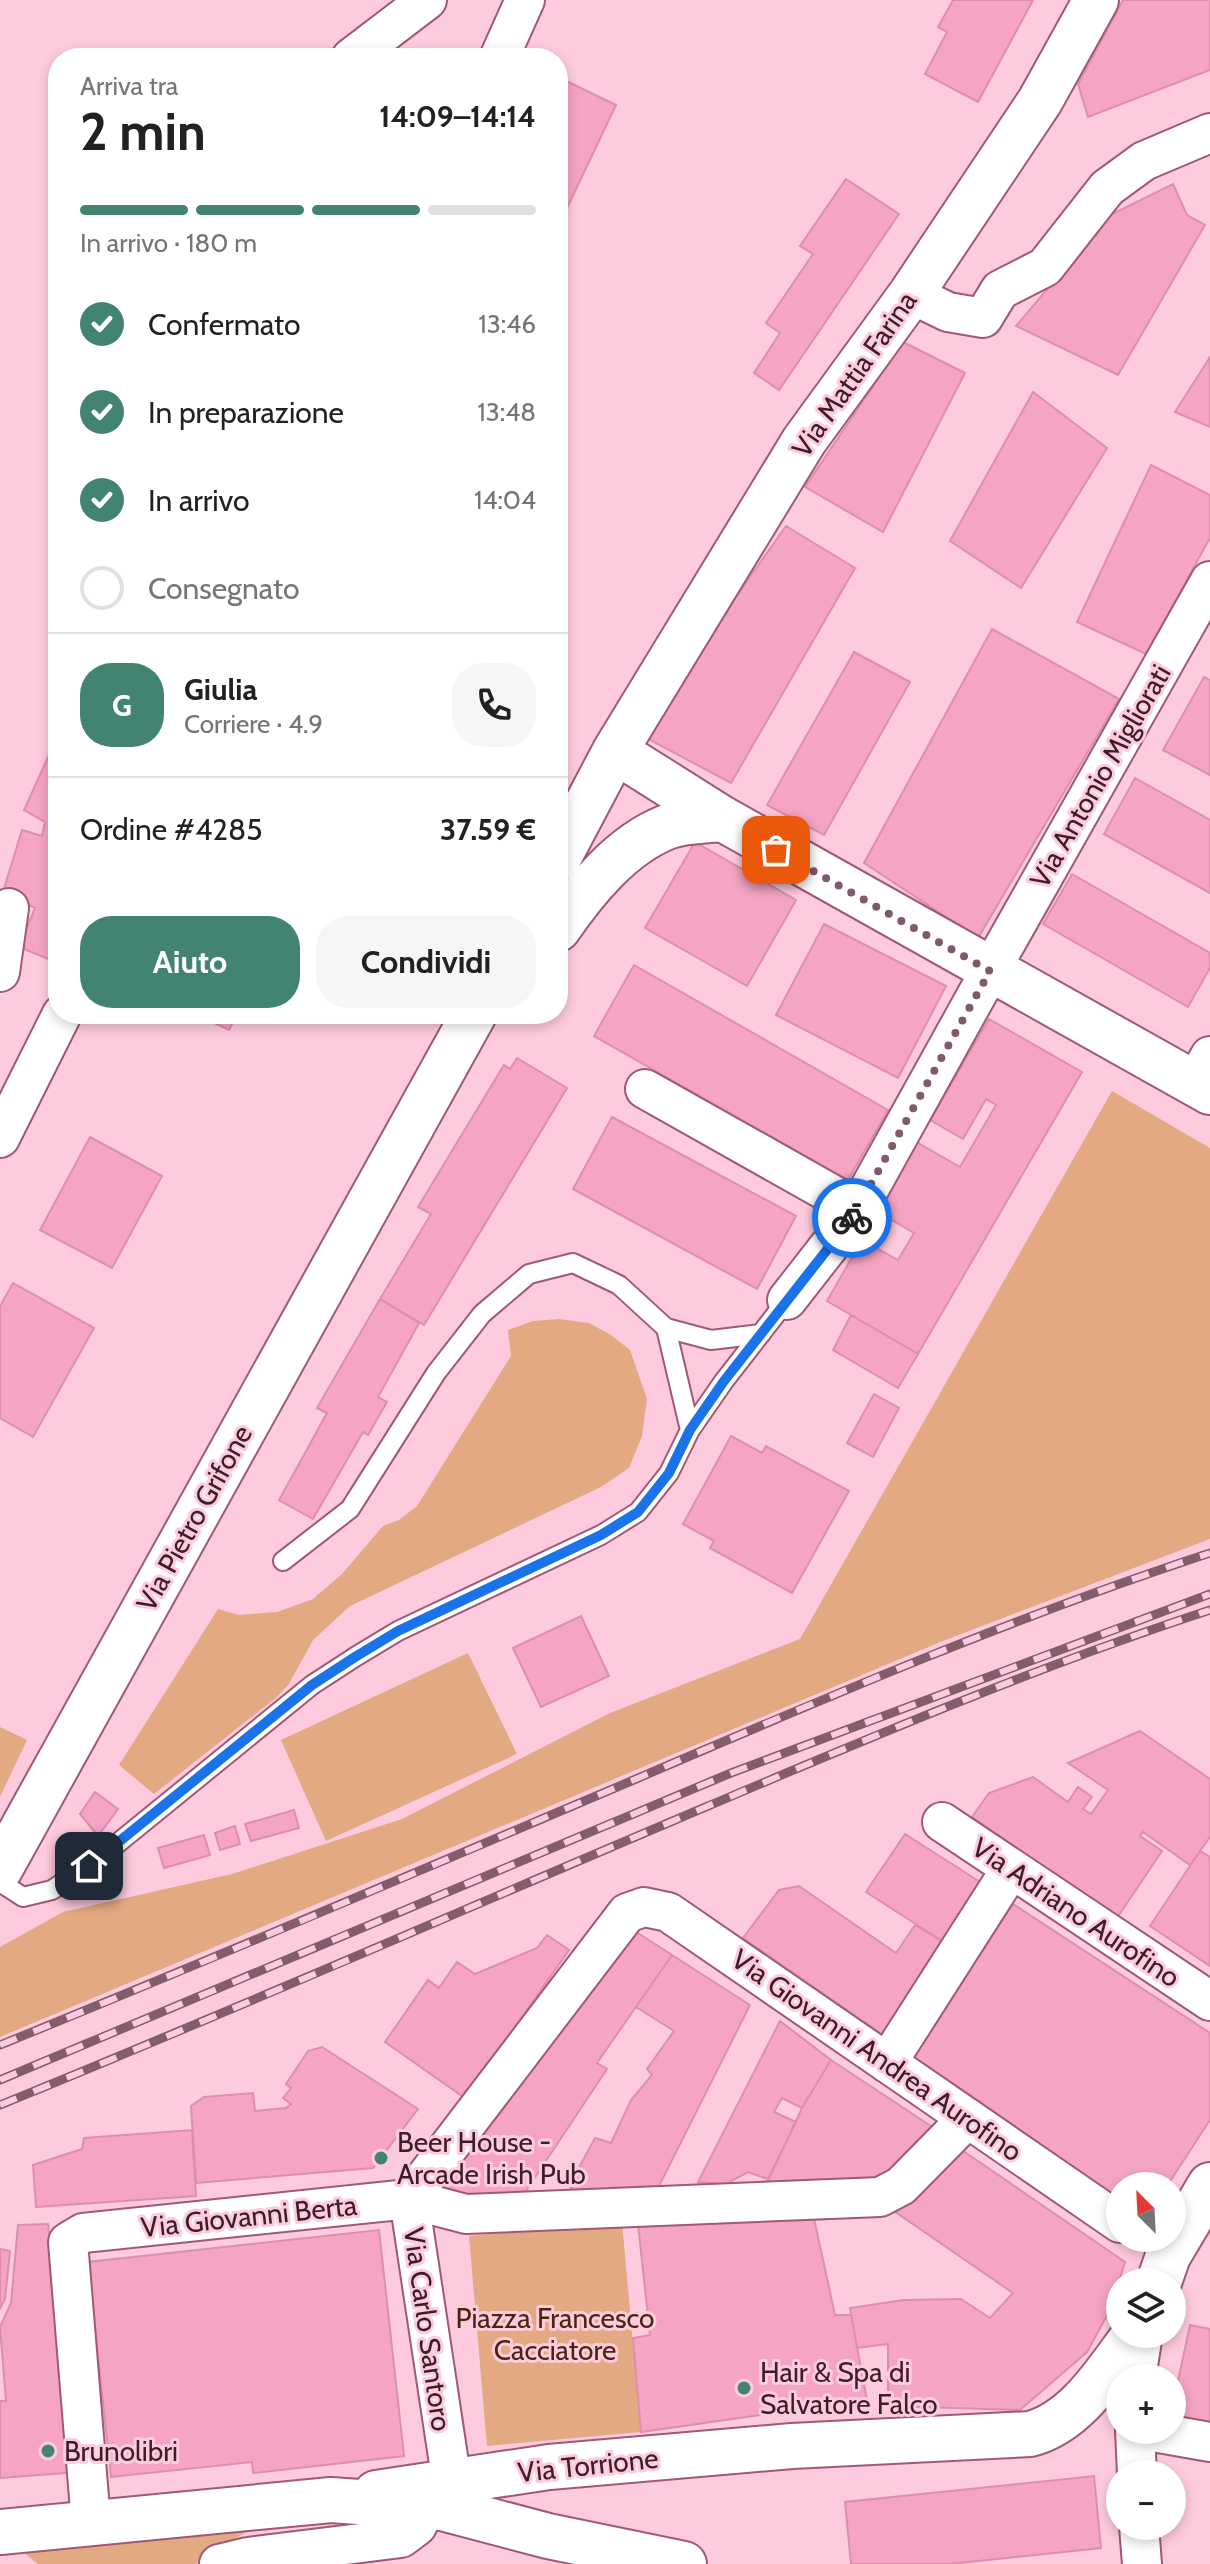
<!DOCTYPE html>
<html lang="it">
<head>
<meta charset="utf-8">
<style>
  body { margin:0; font-family:Cabin,sans-serif; background:#f6f6f6; color:#202124; height:100vh; display:flex; flex-direction:column; font-size:30px; white-space:nowrap }
  * { box-sizing:border-box; margin:0 }
  p { font-size:26px; color:#757577 }
  .icon { flex:none; width:44px; height:44px; fill:none; stroke:currentColor; stroke-width:2; stroke-linecap:round; stroke-linejoin:round }
  .map { position:relative; flex:1; overflow:hidden }
  .panel { position:absolute; left:48px; top:48px; width:520px; height:976px; display:flex; flex-direction:column; background:#fff; border-radius:32px; box-shadow:0 4px 12px #0003 }
  .panel>* { flex:none }
  .needle { width:52px; rotate:336deg }
  .fabs { position:absolute; left:1106px; top:2172px; display:grid; gap:16px }
  .fabs a { display:grid; place-items:center; width:80px; height:80px; border-radius:50%; background:#fff; box-shadow:0 4px 12px #0003; font-size:40px }
  .pin { position:absolute; display:grid; place-items:center; width:68px; height:68px; color:#fff; margin:-34px; border-radius:16px; box-shadow:0 4px 12px #0006 }
  .courier { position:absolute; display:grid; place-items:center; width:80px; height:80px; margin:-40px; border:6px solid #1a73e8; border-radius:50%; background:#fff; color:#222; box-shadow:0 2px 10px #0007 }
  .head em { font-style:normal; font-weight:700 }
  .head div { display:flex; flex-direction:column-reverse }
  .head { display:flex; align-items:center; justify-content:space-between; height:136px; padding:0 32px }
  h1 { font-size:52px; font-weight:700; line-height:60px }
  .bar { display:grid; grid-template-columns:repeat(4,1fr); gap:12px 8px; align-content:center; height:96px; padding:0 32px }
  .bar i { height:10px; border-radius:6px; background:#e0e0e0 }
  .bar .selected { background:#438372 }
  .bar p { grid-column:span 4 }
  .line { display:flex; align-items:center; gap:20px; padding:0 32px; border-top:2px solid #e0e0e0 }
  .line div { flex:1 }
  .round { display:grid; place-items:center; flex:none; width:84px; height:84px; border-radius:32px; background:#f6f6f6 }
  ol { padding:0 32px; list-style:none }
  li { display:flex; align-items:center; gap:24px; height:88px }
  li p { margin-inline-start:auto }
  li .icon { padding:8px; border-radius:50%; background:#438372; color:#fff; stroke-width:4 }
  li:last-child { color:#757577 }
  li i { width:44px; height:44px; border:4px solid #e0e0e0; border-radius:50% }
  .button { display:flex; gap:16px; margin-top:auto; padding:16px 32px }
  .button a { flex:1; height:92px; border-radius:32px; background:#438372; color:#fff; font-size:32px; font-weight:700; line-height:92px; text-align:center }
  .button a+a { background:#f6f6f6; color:#202124 }
  .map>svg:first-child { display:block }
</style>
</head>
<body>
<div class="map">
<svg width="1210" height="2564" viewBox="0 0 1210 2564">
  <rect width="100%" height="100%" fill="#fecbde"/>
  <path fill="#e3a983" d="M1112,1091L1210,1148V1539L943,1641L0,2037V1947L63,1912L232,1874L402,1819L610,1713L800,1639Z
    M559,1319L589,1323L611,1335L630,1350L647,1399L642,1436L629,1468L601,1487L350,1606L313,1640L289,1684L277,1697L154,1794L119,1765L218,1609L239,1615L277,1612L313,1599L342,1574L383,1526L399,1520L417,1506L511,1356L508,1330L533,1321Z
    M468,1653L517,1754L326,1841L281,1740Z
    M0,1727L27,1740L0,1797Z
    M622,2222L641,2432L487,2446L469,2236Z
    M257,2526L213,2551L196,2564H38L24,2553Z"/>
  <path fill="#f5a4c4" stroke="#dd8eae" stroke-width="2" d="M953,0H1033L978,102L925,74L947,32L938,27Z
    M1123,0H1210V70L1088,117L1078,84Z
    M558,77L616,105L558,227Z
    M846,179L899,214L779,390L754,373L780,333L766,323L813,254L800,246Z
    M1173,184L1187,215L1205,225L1118,375L1016,326L1110,215Z
    M903,342L965,373L883,532L805,487Z
    M1210,357V427L1175,412Z
    M1033,392L1107,448L1021,588L950,541Z
    M1151,465L1210,495V538L1146,654L1077,622Z
    M786,526L855,568L731,783L639,734Z
    M992,629L1119,699L978,938L864,863Z
    M854,652L910,682L824,835L767,805Z
    M1204,677L1210,680V775L1163,750Z
    M58,735V963L19,947L35,908L3,892L22,830L42,836L45,822L24,810Z
    M1135,778L1210,820V893L1104,834Z
    M695,842L796,900L747,986L645,928Z
    M1072,874L1210,953V968L1188,1007L1043,924Z
    M824,924L946,986L898,1078L776,1015Z
    M634,965L888,1110L848,1180L594,1036Z
    M195,1014H237L229,1030Z
    M989,1019L1082,1072L918,1354L827,1301L862,1240L898,1260L914,1233L873,1209L913,1140L960,1167L996,1105L986,1099L963,1139L930,1120Z
    M517,1058L567,1088L424,1325L380,1299L431,1214L418,1207L504,1065L510,1069Z
    M612,1117L796,1216L757,1289L573,1189Z
    M90,1137L162,1176L112,1268L40,1230Z
    M13,1283L94,1328L33,1437L0,1418V1306Z
    M380,1299L419,1323L378,1397L387,1402L368,1435L363,1432L313,1519L279,1500L327,1413L317,1408Z
    M851,1315L918,1354L898,1388L833,1350Z
    M874,1394L899,1408L873,1457L847,1443Z
    M731,1436L762,1453L766,1446L849,1491L792,1593L710,1548L714,1541L683,1524Z
    M581,1616L609,1676L541,1707L513,1648Z
    M1140,1731L1210,1779V1837L1190,1865L1143,1832L1140,1836L1162,1851L1117,1918L972,1817L989,1793L1033,1777L1068,1802L1078,1787L1092,1797L1083,1809L1091,1814L1108,1790L1068,1763Z
    M95,1792L118,1809L98,1836L80,1814Z
    M294,1810L299,1828L251,1841L245,1824Z
    M235,1826L240,1844L220,1850L215,1833Z
    M905,1834L988,1887L950,1946L866,1892Z
    M204,1835L210,1855L164,1868L158,1848Z
    M1200,1851L1210,1857V1966L1150,1926Z
    M799,1886L896,1953L915,1925L950,1946L890,2040L743,1938L779,1890Z
    M1013,1904L1210,2033V2120L1167,2186H1120V2199L909,2061Z
    M624,1924L672,1955L597,2063L607,2069L526,2191L517,2194L465,2196L443,2186Z
    M547,1935L569,1950L465,2098L385,2042L428,1980L439,1988L457,1962L475,1974L537,1948Z
    M672,1955L750,2005L658,2188L578,2194L569,2186L595,2138L611,2143L631,2100L652,2075L647,2069L674,2031L636,2007Z
    M780,2021L831,2060L802,2108L782,2098L774,2112L796,2122L768,2179L748,2172L726,2184L698,2182Z
    M322,2047L418,2109L373,2168L196,2183L191,2106L204,2097L253,2093L255,2111L286,2108L291,2104L283,2098L291,2088L286,2084L308,2051Z
    M831,2060L940,2132L895,2169L863,2182L766,2185L802,2108Z
    M192,2130L196,2196L36,2207L33,2165L82,2149L84,2138Z
    M956,2146L1125,2262L1111,2308L1087,2352L1020,2410L888,2406V2344L857,2348L850,2308L904,2300L961,2299L990,2318L1013,2293L894,2211Z
    M813,2214L835,2315H851L867,2400L641,2432L633,2338L650,2335L638,2224Z
    M48,2224L79,2472L0,2478V2401H6L0,2327L11,2303L18,2225Z
    M379,2230L404,2456L253,2473L252,2462L111,2477L88,2262Z
    M0,2249L10,2251L5,2299L0,2309Z
    M1190,2325L1210,2329V2429L1172,2422V2409Z
    M1094,2476L1101,2548L950,2564H851L845,2502Z"/>
  <g fill="none" stroke-linecap="round" stroke-linejoin="round">
    <defs>
      <path id="lane" d="M666,1328L690,1430
        M283,1561L350,1509L436,1373L482,1314L529,1274L573,1263L619,1285L666,1328L711,1340L761,1334
        M0,1882L23,1897L52,1890L102,1856L312,1685L355,1657L398,1631L601,1535L638,1512L669,1473L690,1430L724,1381L787,1300"/>
      <path id="street" d="M351,58L427,0
        M499,58L525,0
        M911,294L948,312L983,318L1000,290L1045,267L1107,188L1144,161L1210,133
        M0,972L9,908
        M1195,1083L1210,1056
        M645,1089L858,1209
        M0,1138L62,1014
        M787,1300L858,1209L990,971L1210,581
        M942,1822L1210,2001
        M887,2063L1011,1869
        M1136,2378L1143,2334
        M1135,2430L1137,2474
        M1142,2430L1210,2442
        M452,2483L409,2199L627,1913L644,1907L668,1912L1120,2223
        M91,2522L68,2242L83,2233L409,2199L466,2214L880,2197L901,2186L968,2118
        M1139,2526L1142,2564
        M219,2564L248,2557L401,2538L417,2526L427,2506"/>
      <path id="secondary" d="M615,751L723,819L1210,1092
        M558,859L615,751L804,441L911,294L1040,101L1096,0
        M558,929C585,890 621,845 667,827C685,820 705,821 723,819
        M0,1869L474,1014
        M1159,2282L1168,2256L1210,2185
        M376,2493L549,2467L792,2446L1030,2434C1077,2422 1107,2371 1135,2334"/>
      <path id="primary" d="M0,2532L331,2500L442,2508L548,2536L684,2564"/>
    </defs>
    <use href="#lane" stroke="#a15877" stroke-width="22"/>
    <use href="#street" stroke="#a15877" stroke-width="42"/>
    <use href="#secondary" stroke="#a15877" stroke-width="48"/>
    <use href="#primary" stroke="#a15877" stroke-width="48"/>
    <use href="#lane" stroke="#fff" stroke-width="18"/>
    <use href="#street" stroke="#fff" stroke-width="38"/>
    <use href="#secondary" stroke="#fff" stroke-width="44"/>
    <use href="#primary" stroke="#fff" stroke-width="44"/>
    <defs>
      <path id="rail" d="M0,2045C213,1959 424,1869 636,1779C825,1698 1014,1617 1210,1553
        M0,2080L731,1773L1210,1594
        M0,2105C237,2009 472,1906 708,1806C874,1736 1039,1666 1210,1610"/>
    </defs>
    <use href="#rail" stroke="#845d6d" stroke-width="9"/>
    <use href="#rail" stroke="#fecbde" stroke-width="6" stroke-dasharray="18" stroke-linecap="butt"/>
  </g>
  <g fill="none" stroke-linecap="round" stroke-linejoin="round">
    <path stroke="#805a69" stroke-width="8" stroke-dasharray="0 14.4" d="M776,850L990,971L852,1218"/>
    <path stroke="#1a73e8" stroke-width="10" d="M89,1866L312,1685L355,1657L398,1631L601,1535L638,1512L669,1473L690,1430L724,1381L852,1218"/>
  </g>
  <g fill="#438372" stroke="#fecbde" stroke-width="3">
    <circle cx="381" cy="2158" r="8"/>
    <circle cx="744" cy="2388" r="8"/>
    <circle cx="48" cy="2451" r="8"/>
  </g>
  <g text-anchor="middle" stroke-width="6" stroke-linejoin="round" paint-order="stroke">
    <g font-size="28" fill="#3c1d2a" stroke="#fecbde">
      <text transform="translate(854 374) rotate(-55)" y="10">Via Mattia Farina</text>
      <text transform="translate(1100 776) rotate(-60)" y="10">Via Antonio Migliorati</text>
      <text transform="translate(194 1518) rotate(-61)" y="10">Via Pietro Grifone</text>
      <text transform="translate(1076 1912) rotate(34)" y="10">Via Adriano Aurofino</text>
      <text transform="translate(877 2055) rotate(35)" y="10">Via Giovanni Andrea Aurofino</text>
      <text transform="translate(249 2216) rotate(-6)" y="10">Via Giovanni Berta</text>
      <text transform="translate(428 2329) rotate(82)" y="10">Via Carlo Santoro</text>
      <text transform="translate(588 2465) rotate(-6)" y="10">Via Torrione</text>
    </g>
    <g font-size="28" fill="#3c1d2a" stroke="#fecbde" text-anchor="start">
      <text x="397" y="2152">Beer House -<tspan x="397" dy="32">Arcade Irish Pub</tspan></text>
      <text x="760" y="2382">Hair &amp; Spa di<tspan x="760" dy="32">Salvatore Falco</tspan></text>
      <text x="64" y="2461">Brunolibri</text>
    </g>
    <g font-size="28" fill="#49270f" stroke="#fecbde">
      <text x="555" y="2328">Piazza Francesco<tspan x="555" dy="32">Cacciatore</tspan></text>
    </g>
  </g>
</svg>
<div class="fabs">
<a><svg class="needle" viewBox="-14 -14 28 28"><path d="M0-13l5 13h-10z" fill="#e53935"/><path d="M0 13l5-13h-10z" fill="#757577"/></svg></a>
<a><svg class="icon" aria-label="layers" viewBox="0 0 24 24"><path d="M12 4l9 5-9 5-9-5zM3 14l9 5 9-5"/></svg></a>
<a>+</a>
<a>−</a>
</div>
<div class="pin" style="left:776px;top:850px;background:#ea580c"><svg class="icon" aria-label="bag" viewBox="0 0 24 24"><path d="M5 8h14l-1 12H6zM9 8a3 3 0 0 1 6 0"/></svg></div>
<div class="pin" style="left:89px;top:1866px;background:#1f2937"><svg class="icon" aria-label="home" viewBox="0 0 24 24"><path d="M3 11l9-7 9 7M6 9v11h12V9"/></svg></div>
<div class="courier" style="left:852px;top:1218px"><svg class="icon" aria-label="bike" viewBox="0 0 24 24"><circle cx="6" cy="16" r="4"/><circle cx="18" cy="16" r="4"/><path d="M6 16l4-8h5l3 8M10 8l3 8H6M13 5h3"/></svg></div>
<section class="panel">
<div class="head"><div><h1>2 min</h1><p>Arriva tra</p></div><em>14:09–14:14</em></div>
<div class="bar"><i class="selected"></i><i class="selected"></i><i class="selected"></i><i></i><p>In arrivo · 180 m</p></div>
<ol>
<li><svg class="icon" aria-label="check" viewBox="0 0 24 24"><path d="M5 12l5 5 9-10"/></svg>Confermato<p>13:46</p></li>
<li><svg class="icon" aria-label="check" viewBox="0 0 24 24"><path d="M5 12l5 5 9-10"/></svg>In preparazione<p>13:48</p></li>
<li><svg class="icon" aria-label="check" viewBox="0 0 24 24"><path d="M5 12l5 5 9-10"/></svg>In arrivo<p>14:04</p></li>
<li><i></i>Consegnato</li>
</ol>
<div class="line" style="height:144px"><b class="round" style="background:#438372;color:#fff">G</b><div><b>Giulia</b><p>Corriere · 4.9</p></div><a class="round"><svg class="icon" aria-label="phone" viewBox="0 0 24 24"><path d="M5 4h4l2 5-3 2q2 4 5 5l2-3 5 2v4C11 20 4 13 5 4z"/></svg></a></div>
<div class="line" style="height:104px"><div>Ordine #4285</div><b>37.59 €</b></div>
<div class="button"><a>Aiuto</a><a>Condividi</a></div>
</section>
</div>
</body>
</html>
